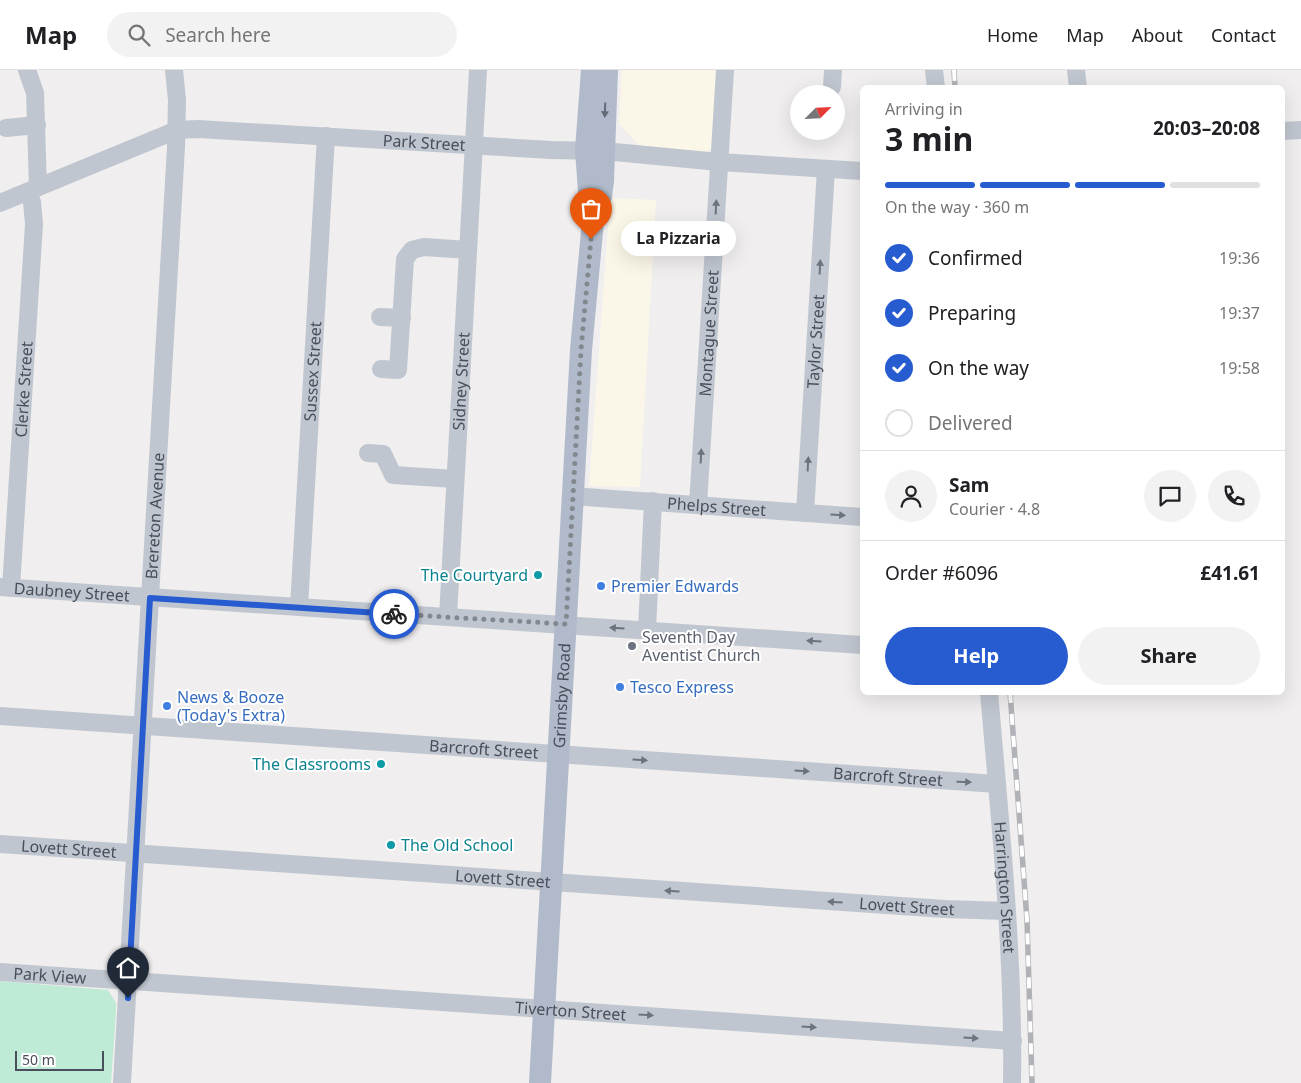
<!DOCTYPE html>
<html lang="en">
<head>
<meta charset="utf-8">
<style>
  body { margin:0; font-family:"Noto Sans",sans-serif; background:#f2f2f2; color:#202124; height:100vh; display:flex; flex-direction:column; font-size:19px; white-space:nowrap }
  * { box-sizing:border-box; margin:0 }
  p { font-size:16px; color:#757577 }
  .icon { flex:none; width:28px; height:28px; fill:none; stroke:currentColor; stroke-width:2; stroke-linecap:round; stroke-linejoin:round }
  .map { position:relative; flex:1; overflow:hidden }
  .side { position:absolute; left:860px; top:15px; width:425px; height:610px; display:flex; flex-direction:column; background:#fff; border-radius:8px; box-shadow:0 5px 20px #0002 }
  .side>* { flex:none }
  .needle { width:32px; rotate:66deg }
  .tools { position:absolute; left:790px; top:15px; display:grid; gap:10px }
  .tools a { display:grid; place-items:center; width:55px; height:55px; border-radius:50%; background:#fff; box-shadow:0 5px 20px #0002; font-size:25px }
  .scale { position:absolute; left:15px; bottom:12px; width:89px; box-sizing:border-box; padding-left:5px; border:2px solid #484f5a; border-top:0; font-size:14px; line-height:18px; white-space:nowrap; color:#484f5a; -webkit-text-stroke:4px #fff; paint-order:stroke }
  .pin { position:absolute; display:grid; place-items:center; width:42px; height:42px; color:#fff; margin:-51px -21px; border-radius:50% 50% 50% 0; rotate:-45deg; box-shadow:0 0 5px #0007 }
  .pin .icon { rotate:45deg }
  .courier { position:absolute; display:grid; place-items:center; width:50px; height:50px; margin:-25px; border:4px solid #275cd1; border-radius:50%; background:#fff; color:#222; box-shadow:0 1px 6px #0007 }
  .bubble { position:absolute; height:35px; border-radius:18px; background:#fff; box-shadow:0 5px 20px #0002; font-size:16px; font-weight:700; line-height:35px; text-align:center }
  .summary em { font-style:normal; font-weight:700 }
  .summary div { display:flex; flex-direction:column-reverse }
  .summary { display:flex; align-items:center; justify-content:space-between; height:85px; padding:0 25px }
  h1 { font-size:32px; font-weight:700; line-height:38px }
  .bar { display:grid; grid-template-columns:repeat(4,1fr); gap:8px 5px; align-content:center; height:60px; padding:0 25px }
  .bar i { height:6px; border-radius:4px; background:#e0e0e0 }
  .bar .on { background:#275cd1 }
  .bar p { grid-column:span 4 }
  .line { display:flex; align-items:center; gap:12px; padding:0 25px; border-top:1px solid #e0e0e0 }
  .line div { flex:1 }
  .round { display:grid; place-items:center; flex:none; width:52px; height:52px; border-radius:26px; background:#f2f2f2 }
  ol { padding:0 25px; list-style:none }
  li { display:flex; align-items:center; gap:15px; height:55px }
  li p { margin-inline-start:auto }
  li .icon { padding:5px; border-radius:50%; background:#275cd1; color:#fff; stroke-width:4 }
  li:last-child { color:#757577 }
  li i { width:28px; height:28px; border:2px solid #e0e0e0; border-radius:50% }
  .button { display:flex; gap:10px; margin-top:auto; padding:10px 25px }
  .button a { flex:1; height:58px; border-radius:30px; background:#275cd1; color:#fff; font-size:20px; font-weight:700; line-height:58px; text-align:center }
  .button a+a { background:#f2f2f2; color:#202124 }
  header { display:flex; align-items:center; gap:30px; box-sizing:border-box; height:70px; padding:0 25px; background:#fff; border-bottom:1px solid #e0e0e0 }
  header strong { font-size:24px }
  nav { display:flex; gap:28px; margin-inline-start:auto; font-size:18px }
  .search { width:350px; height:45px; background:#f2f2f2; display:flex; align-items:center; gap:12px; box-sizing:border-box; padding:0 18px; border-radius:28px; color:#757577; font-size:19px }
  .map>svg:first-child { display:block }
</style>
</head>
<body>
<header>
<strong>Map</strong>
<div class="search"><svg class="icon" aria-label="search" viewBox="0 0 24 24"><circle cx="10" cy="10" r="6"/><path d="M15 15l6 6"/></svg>Search here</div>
<nav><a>Home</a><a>Map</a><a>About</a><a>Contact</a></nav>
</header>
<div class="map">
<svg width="1301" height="1013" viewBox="0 0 1301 1013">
  <rect width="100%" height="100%" fill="#f0eeee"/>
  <path fill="#faf7e8" d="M622,0H720L715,75L706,82L639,75L619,54Z
    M610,128L656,130L640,417L589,416Z"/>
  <path fill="#bfebd6" d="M0,911L108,920L116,933V942L111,1013H0Z"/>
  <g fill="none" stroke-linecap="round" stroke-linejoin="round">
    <g stroke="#c0c6cf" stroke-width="18">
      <path d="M27,0L35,23L38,117"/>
      <path d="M934,0L936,18"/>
      <path d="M1076,0L1078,18"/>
      <path d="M832,17L833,0"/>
      <path d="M6,58L37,55"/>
      <path d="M1282,61L1301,60"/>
      <path id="s1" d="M0,133L177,60L198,59L551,80L604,81L719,92L862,101"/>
      <path d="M380,247L402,248"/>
      <path d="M381,299L398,300L405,189L412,180L424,177L468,180"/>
      <path d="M368,383L383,384L393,405L455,409"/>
      <path id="s2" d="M572,426L862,447"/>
      <path id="s3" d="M698,435L725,0"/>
      <path id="s4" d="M805,443L826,99"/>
      <path id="s5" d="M0,517L862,575"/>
      <path id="s6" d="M11,518L34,154L32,132L27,122"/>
      <path id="s7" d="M299,537L326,66"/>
      <path id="s8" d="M448,547L478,0"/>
      <path d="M647,560L653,431"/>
      <path id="s9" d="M989,622C1000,752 1014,883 1012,1013"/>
      <path id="s10" d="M0,646L997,714"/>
      <path id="s11" d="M0,774L945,839L1006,841"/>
      <path id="s12" d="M0,902L1013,971"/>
      <path id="s13" d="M122,1013L176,77L177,30L174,0"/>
    </g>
    <g stroke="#b0bacb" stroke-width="22">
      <path d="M590,135L586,80L592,0"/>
      <path id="s14" d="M540,1013L581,280L593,151L601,126L603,111L607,0"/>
    </g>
    <defs>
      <path id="rail" d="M954,0L955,18
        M1010,622L1027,850L1032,1013"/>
    </defs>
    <use href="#rail" stroke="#b1b2b8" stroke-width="5.5"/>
    <use href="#rail" stroke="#fff" stroke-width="4" stroke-dasharray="11" stroke-linecap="butt"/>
  </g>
  <defs><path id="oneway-solid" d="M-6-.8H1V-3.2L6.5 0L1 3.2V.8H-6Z" transform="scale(1.25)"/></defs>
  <use fill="#626a76" href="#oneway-solid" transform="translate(605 40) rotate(92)"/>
  <g fill="#6c737d">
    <use href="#oneway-solid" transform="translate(716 137) rotate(-87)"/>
    <use href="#oneway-solid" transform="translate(820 197) rotate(-87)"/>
    <use href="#oneway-solid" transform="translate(701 386) rotate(-87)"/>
    <use href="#oneway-solid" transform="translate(808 394) rotate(-87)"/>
    <use href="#oneway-solid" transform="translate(838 445) rotate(4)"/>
    <use href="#oneway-solid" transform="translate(617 558) rotate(-176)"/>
    <use href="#oneway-solid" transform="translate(814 571) rotate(-176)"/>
    <use href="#oneway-solid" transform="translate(640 690) rotate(4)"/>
    <use href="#oneway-solid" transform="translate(802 701) rotate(4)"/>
    <use href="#oneway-solid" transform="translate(964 712) rotate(2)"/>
    <use href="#oneway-solid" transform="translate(672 821) rotate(-176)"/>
    <use href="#oneway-solid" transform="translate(835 832) rotate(-176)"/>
    <use href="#oneway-solid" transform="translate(646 945) rotate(4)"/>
    <use href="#oneway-solid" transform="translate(809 957) rotate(4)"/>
    <use href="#oneway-solid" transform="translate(971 968) rotate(4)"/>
  </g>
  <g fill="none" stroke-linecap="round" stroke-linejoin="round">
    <path stroke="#83878e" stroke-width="5" stroke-dasharray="0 9" d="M394,544L566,554L581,280L591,169"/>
    <path stroke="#275cd1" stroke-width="6" d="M128,928L150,528L394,544"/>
  </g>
  <g fill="#0f9aa8" stroke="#fff" stroke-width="2">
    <circle cx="538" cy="505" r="5"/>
    <circle cx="381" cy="694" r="5"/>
    <circle cx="391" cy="775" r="5"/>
  </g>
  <g fill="#3f7fe0" stroke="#fff" stroke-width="2">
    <circle cx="601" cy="516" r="5"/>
    <circle cx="620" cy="617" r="5"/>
    <circle cx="167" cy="636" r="5"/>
  </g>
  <circle fill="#6b7280" stroke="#fff" stroke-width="2" cx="632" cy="576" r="5"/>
  <g text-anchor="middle" stroke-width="4" stroke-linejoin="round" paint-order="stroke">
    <g font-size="16" fill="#484f5a" stroke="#fff">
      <text dy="6" stroke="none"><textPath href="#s1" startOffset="439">Park Street</textPath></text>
      <text dy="6" stroke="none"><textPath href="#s3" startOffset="172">Montague Street</textPath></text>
      <text dy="6" stroke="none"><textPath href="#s4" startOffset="172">Taylor Street</textPath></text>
      <text dy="6" stroke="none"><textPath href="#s7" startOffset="236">Sussex Street</textPath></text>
      <text dy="6" stroke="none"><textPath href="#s8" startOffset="236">Sidney Street</textPath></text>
      <text dy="6" stroke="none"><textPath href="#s6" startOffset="199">Clerke Street</textPath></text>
      <text dy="6" stroke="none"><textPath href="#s2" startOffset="145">Phelps Street</textPath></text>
      <text dy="6" stroke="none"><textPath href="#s13" startOffset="568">Brereton Avenue</textPath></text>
      <text dy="6" stroke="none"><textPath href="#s5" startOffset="72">Daubney Street</textPath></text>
      <text dy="6" stroke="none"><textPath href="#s14" startOffset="388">Grimsby Road</textPath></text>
      <text dy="6" stroke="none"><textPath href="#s10" startOffset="485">Barcroft Street</textPath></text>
      <text dy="6" stroke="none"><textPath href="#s10" startOffset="890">Barcroft Street</textPath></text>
      <text dy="6" stroke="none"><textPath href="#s11" startOffset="69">Lovett Street</textPath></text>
      <text dy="6" stroke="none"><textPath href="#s11" startOffset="504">Lovett Street</textPath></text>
      <text dy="6" stroke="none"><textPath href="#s9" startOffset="196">Harrington Street</textPath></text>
      <text dy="6" stroke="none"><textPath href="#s11" startOffset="909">Lovett Street</textPath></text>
      <text dy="6" stroke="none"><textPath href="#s12" startOffset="50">Park View</textPath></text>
      <text dy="6" stroke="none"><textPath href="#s12" startOffset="572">Tiverton Street</textPath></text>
    </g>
    <g font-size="16" fill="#0d838f" stroke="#fff" text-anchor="end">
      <text x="528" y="511">The Courtyard</text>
      <text x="371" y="700">The Classrooms</text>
      <text x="401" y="781" text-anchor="start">The Old School</text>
    </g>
    <g font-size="16" fill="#366cbe" stroke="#fff" text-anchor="start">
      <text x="611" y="522">Premier Edwards</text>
      <text x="630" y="623">Tesco Express</text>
      <text x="177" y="633">News &amp; Booze<tspan x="177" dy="18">(Today's Extra)</tspan></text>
    </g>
    <g font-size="16" fill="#5b616d" stroke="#fff" text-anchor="start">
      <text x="642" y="573">Seventh Day<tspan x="642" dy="18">Aventist Church</tspan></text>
    </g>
  </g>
</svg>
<div class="tools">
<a><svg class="needle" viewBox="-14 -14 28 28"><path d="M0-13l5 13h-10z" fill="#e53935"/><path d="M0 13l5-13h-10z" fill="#757577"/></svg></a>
</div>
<div class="scale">50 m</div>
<div class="pin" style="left:591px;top:169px;background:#ea580c"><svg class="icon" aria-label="bag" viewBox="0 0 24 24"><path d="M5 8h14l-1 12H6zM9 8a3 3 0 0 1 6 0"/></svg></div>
<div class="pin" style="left:128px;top:928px;background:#1f2937"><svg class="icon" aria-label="home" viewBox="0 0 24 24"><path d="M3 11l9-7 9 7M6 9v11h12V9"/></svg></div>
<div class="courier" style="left:394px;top:544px"><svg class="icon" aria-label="bike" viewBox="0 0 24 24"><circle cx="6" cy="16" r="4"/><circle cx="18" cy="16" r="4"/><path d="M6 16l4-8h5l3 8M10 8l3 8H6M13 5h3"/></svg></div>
<div class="bubble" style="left:621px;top:151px;width:115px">La Pizzaria</div>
<section class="side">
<div class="summary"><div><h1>3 min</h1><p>Arriving in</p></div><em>20:03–20:08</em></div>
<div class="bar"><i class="on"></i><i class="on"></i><i class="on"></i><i></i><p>On the way · 360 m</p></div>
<ol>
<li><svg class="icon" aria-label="check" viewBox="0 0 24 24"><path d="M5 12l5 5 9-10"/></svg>Confirmed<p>19:36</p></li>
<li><svg class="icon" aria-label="check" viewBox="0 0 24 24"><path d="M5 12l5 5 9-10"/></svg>Preparing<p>19:37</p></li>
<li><svg class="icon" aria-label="check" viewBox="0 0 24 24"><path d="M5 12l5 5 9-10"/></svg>On the way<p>19:58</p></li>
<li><i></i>Delivered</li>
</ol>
<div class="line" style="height:90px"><a class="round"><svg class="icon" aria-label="person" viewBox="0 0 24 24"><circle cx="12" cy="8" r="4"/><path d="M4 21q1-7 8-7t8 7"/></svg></a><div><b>Sam</b><p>Courier · 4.8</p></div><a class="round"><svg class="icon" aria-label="chat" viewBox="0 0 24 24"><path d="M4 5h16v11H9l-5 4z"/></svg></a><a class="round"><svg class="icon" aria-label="phone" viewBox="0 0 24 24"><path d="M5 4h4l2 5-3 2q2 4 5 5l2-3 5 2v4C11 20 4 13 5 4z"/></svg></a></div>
<div class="line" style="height:65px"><div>Order #6096</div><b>£41.61</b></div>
<div class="button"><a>Help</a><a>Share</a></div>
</section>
</div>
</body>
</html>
